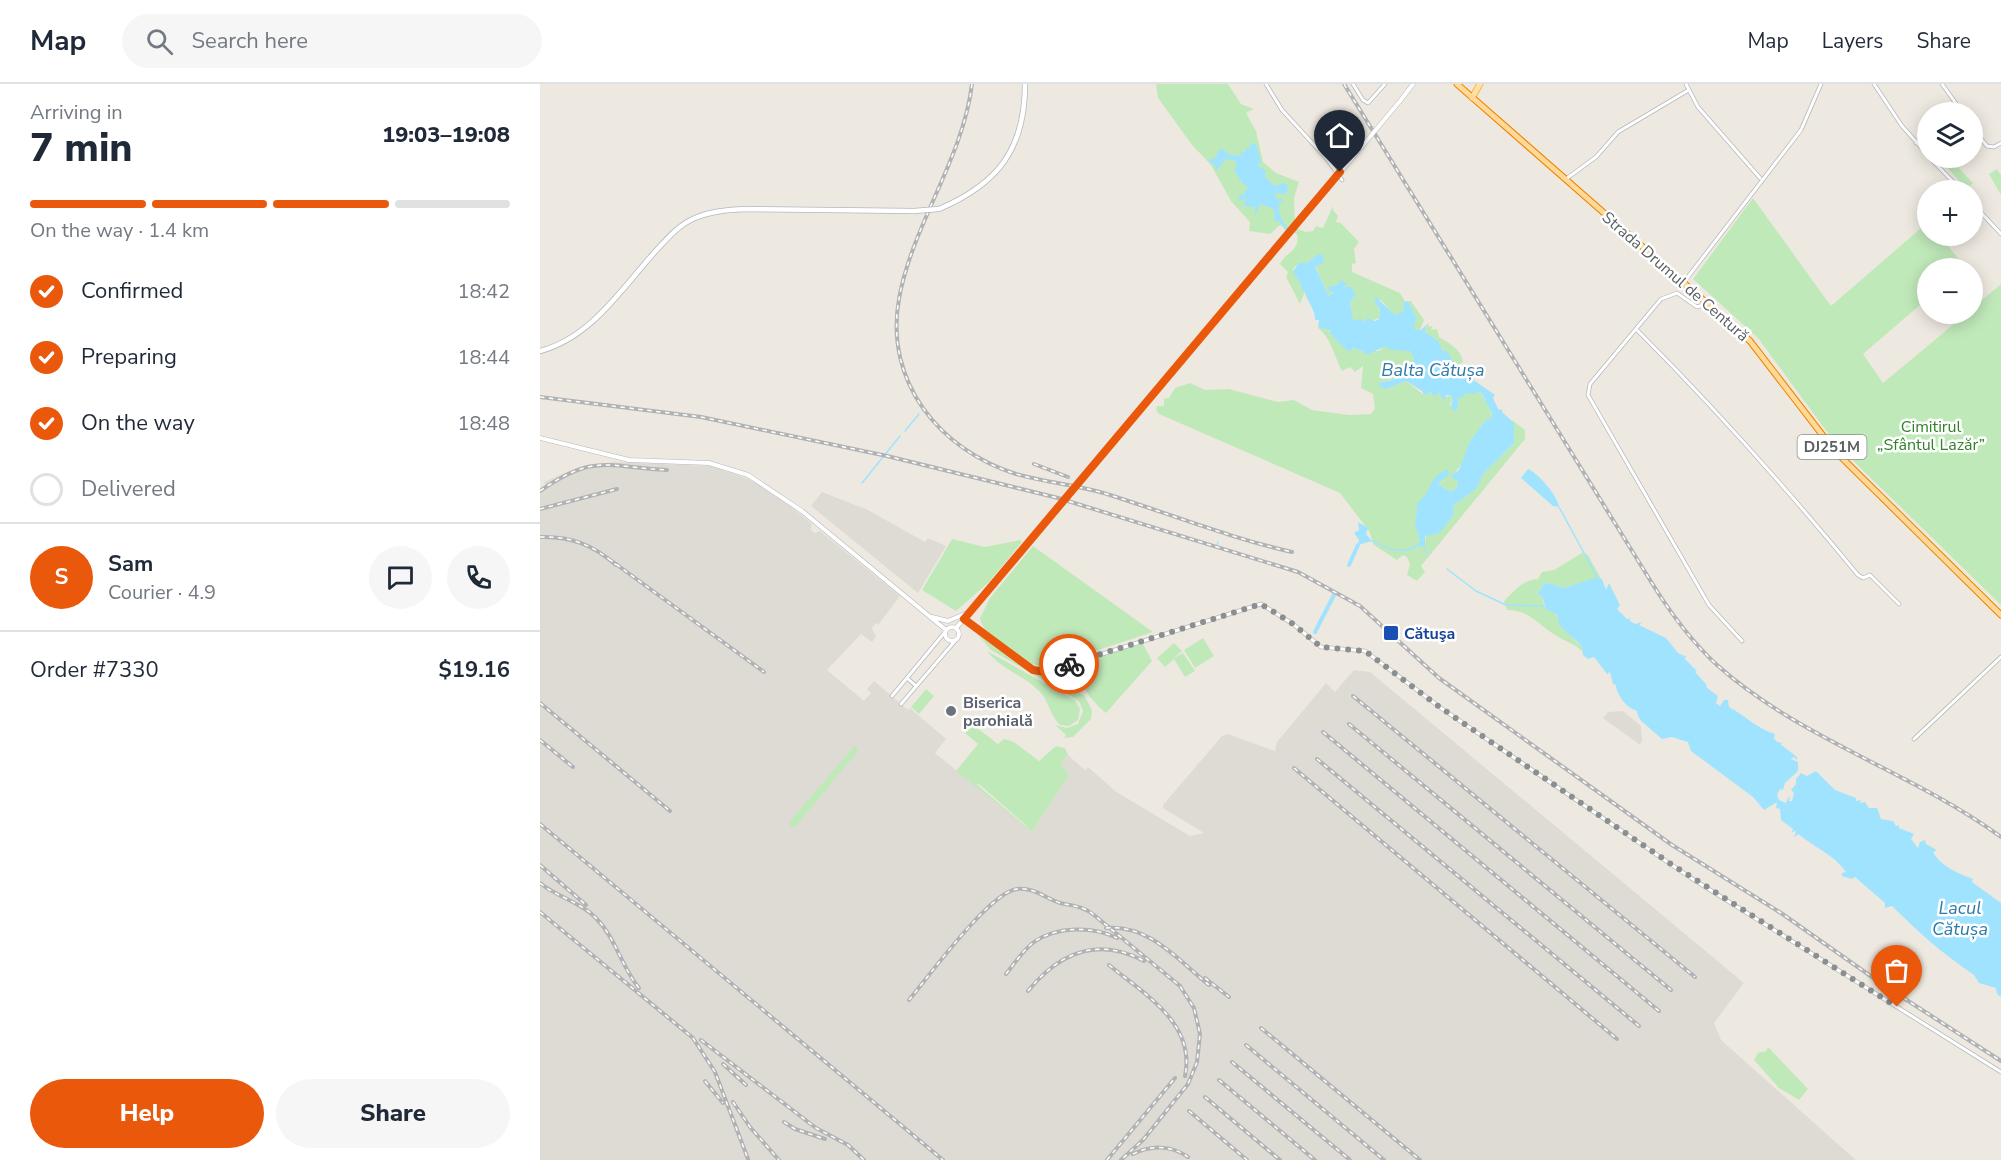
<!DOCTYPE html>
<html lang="en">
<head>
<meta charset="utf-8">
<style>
  body { margin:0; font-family:"Nunito Sans",sans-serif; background:#f6f6f7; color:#1f2937; height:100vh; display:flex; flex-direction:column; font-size:22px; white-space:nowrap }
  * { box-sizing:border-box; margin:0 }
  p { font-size:20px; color:#747a83 }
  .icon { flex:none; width:33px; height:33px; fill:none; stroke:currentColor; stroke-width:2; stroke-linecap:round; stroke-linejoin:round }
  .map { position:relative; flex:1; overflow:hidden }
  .sheet { display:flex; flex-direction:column; background:#fff; width:540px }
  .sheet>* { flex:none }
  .buttons { position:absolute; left:1377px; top:18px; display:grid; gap:12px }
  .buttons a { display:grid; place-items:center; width:66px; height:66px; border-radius:50%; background:#fff; box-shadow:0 3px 15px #0003; font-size:30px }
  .pin { position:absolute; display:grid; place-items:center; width:51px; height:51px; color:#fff; margin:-62px -26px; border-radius:50% 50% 50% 0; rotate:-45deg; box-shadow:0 0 6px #0007 }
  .pin .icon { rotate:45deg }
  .courier { position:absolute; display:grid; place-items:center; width:60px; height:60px; margin:-30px; border:4px solid #ea580c; border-radius:50%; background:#fff; color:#222; box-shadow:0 2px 8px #0007 }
  .summary em { font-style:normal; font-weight:800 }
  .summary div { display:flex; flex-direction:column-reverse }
  .summary { display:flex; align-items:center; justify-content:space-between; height:102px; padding:0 30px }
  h1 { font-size:39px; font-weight:800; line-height:45px }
  .bar { display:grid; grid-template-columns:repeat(4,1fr); gap:9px 6px; align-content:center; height:72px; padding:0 30px }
  .bar i { height:8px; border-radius:4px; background:#e0e1e3 }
  .bar .selected { background:#ea580c }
  .bar p { grid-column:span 4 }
  .line { display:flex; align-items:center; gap:15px; padding:0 30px; border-top:2px solid #e0e1e3 }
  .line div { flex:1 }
  .round { display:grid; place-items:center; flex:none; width:63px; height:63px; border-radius:32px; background:#f6f6f7 }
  ol { padding:0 30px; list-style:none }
  li { display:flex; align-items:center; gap:18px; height:66px }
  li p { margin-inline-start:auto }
  li .icon { padding:6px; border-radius:50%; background:#ea580c; color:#fff; stroke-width:4 }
  li:last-child { color:#747a83 }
  li i { width:33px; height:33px; border:3px solid #e0e1e3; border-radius:50% }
  .action { display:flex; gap:12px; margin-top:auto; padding:12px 30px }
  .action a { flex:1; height:69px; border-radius:36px; background:#ea580c; color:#fff; font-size:24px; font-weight:800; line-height:69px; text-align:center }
  .action a+a { background:#f6f6f7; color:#1f2937 }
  header { display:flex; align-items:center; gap:36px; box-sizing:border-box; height:84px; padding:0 30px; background:#fff; border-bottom:2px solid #e0e1e3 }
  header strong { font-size:28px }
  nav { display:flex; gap:33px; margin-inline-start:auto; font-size:21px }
  .search { width:420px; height:54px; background:#f6f6f7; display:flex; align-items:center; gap:15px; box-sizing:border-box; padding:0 21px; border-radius:33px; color:#747a83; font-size:22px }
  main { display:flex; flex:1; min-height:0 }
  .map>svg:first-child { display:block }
</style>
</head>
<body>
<header>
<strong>Map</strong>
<div class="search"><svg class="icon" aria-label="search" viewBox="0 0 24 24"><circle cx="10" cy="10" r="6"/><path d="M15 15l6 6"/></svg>Search here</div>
<nav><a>Map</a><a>Layers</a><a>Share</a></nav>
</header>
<main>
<section class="sheet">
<div class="summary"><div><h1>7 min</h1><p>Arriving in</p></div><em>19:03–19:08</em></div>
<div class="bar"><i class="selected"></i><i class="selected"></i><i class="selected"></i><i></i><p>On the way · 1.4 km</p></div>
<ol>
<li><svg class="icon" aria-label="check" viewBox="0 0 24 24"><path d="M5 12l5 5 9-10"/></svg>Confirmed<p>18:42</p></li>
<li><svg class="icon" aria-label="check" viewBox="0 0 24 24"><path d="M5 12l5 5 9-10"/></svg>Preparing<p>18:44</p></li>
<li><svg class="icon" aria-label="check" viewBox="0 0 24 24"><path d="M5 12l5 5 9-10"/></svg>On the way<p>18:48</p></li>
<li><i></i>Delivered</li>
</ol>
<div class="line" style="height:108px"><b class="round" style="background:#ea580c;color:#fff">S</b><div><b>Sam</b><p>Courier · 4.9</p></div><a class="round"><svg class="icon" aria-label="chat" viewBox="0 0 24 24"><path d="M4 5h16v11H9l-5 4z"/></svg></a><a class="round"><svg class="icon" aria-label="phone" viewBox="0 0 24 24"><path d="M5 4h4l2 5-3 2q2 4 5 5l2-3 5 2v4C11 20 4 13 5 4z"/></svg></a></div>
<div class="line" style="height:78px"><div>Order #7330</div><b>$19.16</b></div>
<div class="action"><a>Help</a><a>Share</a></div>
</section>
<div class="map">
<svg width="1461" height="1076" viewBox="0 0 1461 1076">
  <rect width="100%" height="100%" fill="#eee9e0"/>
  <path fill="#dedbd5" d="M73,378L171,382L209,395L237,411L272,440L271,446L275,449L280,447L360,512L338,541L336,539L332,544L336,553L332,558L321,550L287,586L324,617L331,609L327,605L334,597L368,626L370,624L406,655L395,669L492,748L529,691L521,679L528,671L545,686L548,683L575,707L650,752L664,749L623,724V721L682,652L688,650L735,667L737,658L786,599L795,608L814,586L830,588L1204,899L1174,939L1181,956L1316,1076H0V406L6,402L4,398L32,386Z
    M282,408L328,426L385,458L388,454L406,462L378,509L271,422Z
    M1083,627L1101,642L1102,656L1100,661L1063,634L1068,628Z"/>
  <path fill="#c0e9ba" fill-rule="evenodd" d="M616,0H688L701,20L714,25L706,29L716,47L723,78L736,89L759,98L754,114L755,144L766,148L773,147L776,142L783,144L793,122V126L798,132L796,138L801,139L819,158L814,165L816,179L812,180V188L860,209L865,217L863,228L855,232L841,216H834L840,227L839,234L826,239L812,237L810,219L816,210L809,203L806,204L804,200H798L789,212L775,182L784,178L778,170L767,179H758L753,185L765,207L760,220L746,193L748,188L740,180C745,168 761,167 757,150L740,141L730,150L709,147L710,138L691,117L671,81L652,61L618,14Z
    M1403,74H1409L1433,99L1427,105L1400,76Z
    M1457,85L1461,91V111L1449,90Z
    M1213,114L1291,222L1387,139L1388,152H1400L1425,183L1388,184L1387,215L1323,270L1343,299L1426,230H1432L1433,224L1461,200V521L1296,360L1218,254L1153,195Z
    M868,217H871L884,236L880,246L874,245Z
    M888,238L889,243L893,242L891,246L897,245L899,253C908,259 922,265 923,278L918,281C905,271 896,255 885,248Z
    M779,241V244L782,242C790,246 802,260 809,268L812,264L823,267L826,271L832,267H839L846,261L870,267L874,274L872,289L839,299L846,305L866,297L884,311C890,307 900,307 904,313L912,312L910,321L913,326L917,322L918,313L925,308L940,306C942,317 954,322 951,335L946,336L930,357L924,377L913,391L918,397L917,404L911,408L898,400L903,396L908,385C891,395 896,397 886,411C873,429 875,434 880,456L877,461L885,460L886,451L897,450L914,430L913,422L936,405L943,390L974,359L972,336L985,346V355L881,482L885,488L877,497L867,491L870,480L867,473L863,471L857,476L834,461L829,447L800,409L619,330L616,326L617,322H624V315L629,314L635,304L650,299L665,306L689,305L738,318L754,316L772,326L809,331L831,330L835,324L833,310L821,304L823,282L815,288L810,283L802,287C796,276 790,252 778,244Z
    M412,455L445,463L480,456L482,458L449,498L416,527L382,506Z
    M493,462L613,548L507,583C489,584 442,553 440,534L450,514Z
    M1042,469L1048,471L1060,493L1024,504L1005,498L997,510L1002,512L1004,522C1021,530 1026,551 1042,562L1043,568C1034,559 1024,557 1015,551C999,541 989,526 967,526L964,517C973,509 981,496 998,495L1002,488L1014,486Z
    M437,550L484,583L544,611L552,626L551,635L533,653L524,654L526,651L515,641L527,644L538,640L543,627L539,617L451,566Z
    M663,554L674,572L655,584L644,566Z
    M634,559L642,567L634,574L643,569L655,587L645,593L634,575L625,583L617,574Z
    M603,560L612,577L566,629C553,619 535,597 541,581L549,575Z
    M447,567L535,616L540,625L538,636L529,642L520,641C510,632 509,617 500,608C484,591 460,585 447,567Z
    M521 591a7 7 0 1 1 14 0a7 7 0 1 1-14 0Z
    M386,605L394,612L379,630L371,623Z
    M432,640L458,660L464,655L474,658L499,677L516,662L525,664L528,671L521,679L529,691L492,748L416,687L438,660L425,649ZM435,699L440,701L488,743H487Z
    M315,661L318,667L256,742L250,743V737Z
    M1228,963L1268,1005L1259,1016L1239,1004L1214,976L1218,969L1226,967Z"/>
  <path fill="#9fe3ff" d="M711,59L716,60L721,78L717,81L726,87L725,93L735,102L744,99L748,101L747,110L734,109L738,117L740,114L743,116L739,120V128L745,142L753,145V148L746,147L739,137L735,138L734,125L720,120L715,132V123L704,122L706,114L698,117L700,110L703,111L708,102L703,100L694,86L697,81L694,76L686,75L676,87L674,80L667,76L674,75L680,65L685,66L689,71L702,72L699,66L704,69L706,64L709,66Z
    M778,170L783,171L784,178L775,183L789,212L793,208L789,207L788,203L797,201L801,196L807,200L804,203H811L816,210L810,219L813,237L820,235L825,238L826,234L835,237L839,235L840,226L834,217L836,213L855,231L863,228L864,218L868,217L876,233L874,245L881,246L887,240L885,248L898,257L902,266L908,268L911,275L921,284L924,282L928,292L955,311L953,314L958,325L963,326L962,328L974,339V359L943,390L936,405L913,422L914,430L902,446L897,450L885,452V462H876L880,456L875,440L878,418C894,406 887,394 908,385L909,390L898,400L911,408L917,404L918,397L910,392L919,386L930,357L946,336L951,335L952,329L940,307L934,310L926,309L922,314L918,313V324L915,327L911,324L912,312L906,311L904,317L899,309L894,313L891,308L884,311L882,307L866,297L846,305L840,303L839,299L870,291L874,274L870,267L850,266L846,262L826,271L823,267L813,264L809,268L793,253L789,246L778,243L779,236H775C776,226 766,216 764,206H761V200L753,188L758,179H767Z
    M988,385C998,389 1018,412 1019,423L1013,422L981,394Z
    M818,438L828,444L826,450L832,457L818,461L819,456L814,449L819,446Z
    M1058,493L1062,495L1066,506L1069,499L1080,521L1077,525L1087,535L1091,534L1089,536L1095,540L1102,538L1099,541L1126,554L1138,569L1147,573L1144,574L1157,587L1155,588L1166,600L1167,604L1178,612L1176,619L1180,622L1184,616H1188L1189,623C1205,631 1217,645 1235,650L1234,654L1237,658L1243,659L1240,660L1257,673V676L1254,673L1251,675L1258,678V687L1245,699L1243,706L1240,705L1237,711L1239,716L1246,719L1248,714L1250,713L1249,717H1252L1254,709L1251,706L1256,700V695L1261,689L1267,692L1276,687L1295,706L1316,714V717L1321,716L1320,719L1325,718L1329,724H1337L1341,735L1353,737L1356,742L1359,741V744L1374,750L1371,755L1378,764L1380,758L1385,756L1386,760L1397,766L1393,768C1401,783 1420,790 1433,795L1432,798L1461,819V913L1457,910L1456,904L1439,899L1434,891C1404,871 1377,847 1352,822L1345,824V819L1315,793L1312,795L1302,792V789L1306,788C1294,771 1276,764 1258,750L1254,754L1256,747L1252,748L1253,745L1241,736L1240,725L1236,724L1237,718L1224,726L1213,713L1151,667L1148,658L1132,653L1122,655L1100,636L1096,626C1087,625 1076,610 1076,601L1073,600L1070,588L1067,590L1054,573L1048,575L1043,571L1042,562L1020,542L1017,531L1006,525L1002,512L997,510L1005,498L1024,504Z"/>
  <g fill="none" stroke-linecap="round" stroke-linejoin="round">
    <path stroke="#9fe3ff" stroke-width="1.5" d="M365,347L379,330
      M322,399L360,352
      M1019,423L1057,493
      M832,457C847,464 860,472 876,462
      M677,461L678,458
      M883,462L887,469
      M907,485L936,507L966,521L1004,522"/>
    <path stroke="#9fe3ff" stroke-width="4" d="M809,481L818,461
      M775,548L795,509"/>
    <defs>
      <path id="minor" d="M726,0L742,26L787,75L802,96
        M813,0L823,16L828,19L845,0
        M1146,0L1158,23L1220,94
        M1334,0L1362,42L1388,71
        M1402,0L1422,28
        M1432,44L1447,62L1454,63L1461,59
        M1376,59L1388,52
        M1390,74L1421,106
        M1026,95L1056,73L1078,48L1147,7
        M1432,119L1461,150
        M1144,198L1261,46L1281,0
        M1166,220L1157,223L1137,209L1121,215L1050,300L1048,311L1169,521L1202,557
        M1097,246C1175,324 1248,406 1318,491L1323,494L1330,491L1359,520
        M424,535L487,583L505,588L721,520L753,540L781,563L825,567L901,624L1151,794L1461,988
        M367,594L376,602
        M352,612L405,548
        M361,620L415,557
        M1374,655L1461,573"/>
      <path id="tertiary" d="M860,17L873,0
        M0,354L89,376L169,379L208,391L262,427L406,546
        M392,533L408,537L427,529
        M405 550a7 7 0 1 1 14 0a7 7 0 1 1-14 0Z
        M416,544L502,444"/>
      <path id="secondary" d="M399,125C458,100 485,65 485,0
        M0,267C50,254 81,206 113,170C126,156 138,141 155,134C171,127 188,126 205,125L374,127"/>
      <path id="primary" d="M932,14L940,0"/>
      <path id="trunk" d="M917,0L1210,257L1294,366L1461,531"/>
    </defs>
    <use href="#minor" stroke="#b4b8bd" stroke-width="4.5"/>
    <use href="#tertiary" stroke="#b4b8bd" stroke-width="5"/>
    <use href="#secondary" stroke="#b2b8bd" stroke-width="6"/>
    <use href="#primary" stroke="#ffb248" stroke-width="7"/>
    <use href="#trunk" stroke="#ee8200" stroke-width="7"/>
    <use href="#minor" stroke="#fff" stroke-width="3"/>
    <use href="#tertiary" stroke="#fff" stroke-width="4"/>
    <use href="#secondary" stroke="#fff" stroke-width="4.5"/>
    <use href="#primary" stroke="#ffe3a4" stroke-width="5"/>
    <use href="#trunk" stroke="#ffd995" stroke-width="5"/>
    <defs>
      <path id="rail" d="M432,0C423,75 372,141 359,215C344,298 400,366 476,390C507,399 539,401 570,411C630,430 690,454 752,468
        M804,0L1110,496C1129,527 1150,556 1177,581C1260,655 1372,688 1461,753
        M0,313L161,333L347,372L518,414L758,488L820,522L899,594L1132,761L1241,829L1342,900L1461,977
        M494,380L528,393
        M0,407C55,369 66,383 127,386
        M0,425L77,405
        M0,453C31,452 53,461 76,481
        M69,475L224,588
        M813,612L1155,893
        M0,619L130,727
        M809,640L1131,906
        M783,648L1119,927
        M0,656L33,683
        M777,675L1099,942
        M754,684L1077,955
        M0,740L403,1076
        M0,781L46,821
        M0,799C17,813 40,818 55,833C76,854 81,882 99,904
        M0,828L153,954L175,988L208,1075
        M566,844C609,840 638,876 669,901
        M569,881C604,910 656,939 645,992
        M466,890C475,879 483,866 494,858C517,842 553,842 577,854
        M665,894L689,913
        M488,907C519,869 557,852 604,877
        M369,916C389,892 450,808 477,805C494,803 505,814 520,819C533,822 543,822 554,831L640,902L654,924L660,950L657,978L648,1000L603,1056L581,1076
        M721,944L880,1076
        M161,956L276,1044L308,1061L324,1076
        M706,961L844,1076
        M692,978L810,1076
        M183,980L206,1001
        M679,996L775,1076
        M165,997L183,1019
        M665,1013L740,1076
        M193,1018L210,1043L239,1076
        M649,1027L707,1076
        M244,1038L255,1045L285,1055
        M593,1070C611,1061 631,1061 648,1073
        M567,1076L635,994"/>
    </defs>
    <use href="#rail" stroke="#b1b2b3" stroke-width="4"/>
    <use href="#rail" stroke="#fff" stroke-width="1.5" stroke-dasharray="4.5" stroke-linecap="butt"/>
    <defs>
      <path id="tertiary-bridge" d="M502,444L860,17"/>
      <path id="secondary-bridge" d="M374,127L399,125"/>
    </defs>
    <use href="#tertiary-bridge" stroke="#b4b8bd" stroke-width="5" stroke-linecap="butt"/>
    <use href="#secondary-bridge" stroke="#b2b8bd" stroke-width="6" stroke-linecap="butt"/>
    <use href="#tertiary-bridge" stroke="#fff" stroke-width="4"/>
    <use href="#secondary-bridge" stroke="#fff" stroke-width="4.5"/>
  </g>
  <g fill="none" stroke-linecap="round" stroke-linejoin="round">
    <path stroke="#8d8f8f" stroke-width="6" stroke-dasharray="0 10.8" d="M529,580L721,520L753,540L781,563L825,567L901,624L1134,782L1357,923"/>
    <path stroke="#ea580c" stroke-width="8" d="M529,580L505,588L493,586L424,535L800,88"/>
  </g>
  <rect fill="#1a4fb4" stroke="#fff" stroke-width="2" x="843" y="541" width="16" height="16" rx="3"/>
  <circle fill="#6b7280" stroke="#fff" stroke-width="2" cx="411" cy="627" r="6"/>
  <g text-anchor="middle" stroke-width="5" stroke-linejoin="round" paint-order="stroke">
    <rect fill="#fff" stroke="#8b8f92" stroke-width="1.5" x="1257.5" y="351" width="69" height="24" rx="4.5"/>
    <g font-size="15" font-weight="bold" fill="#595f63">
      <text x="1292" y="368">DJ251M</text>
    </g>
    <g font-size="16" fill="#595f63" stroke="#fff">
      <text transform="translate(1136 192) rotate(41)" y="6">Strada Drumul de Centură</text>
    </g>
    <g font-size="16" fill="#32822a" stroke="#fff">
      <text x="1391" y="348">Cimitirul<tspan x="1391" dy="18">„Sfântul Lazăr”</tspan></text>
    </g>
    <g font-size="16" font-weight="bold" fill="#164399" stroke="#fff" text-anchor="start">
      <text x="864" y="555">Cătuşa</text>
    </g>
    <g font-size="16" font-weight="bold" fill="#5b616d" stroke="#fff" text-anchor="start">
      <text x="423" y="624">Biserica<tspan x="423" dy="18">parohială</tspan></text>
    </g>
    <g font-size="18" font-style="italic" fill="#2e7ba9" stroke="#fff">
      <text x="893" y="292">Balta Cătușa</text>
      <text x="1420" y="830">Lacul<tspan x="1420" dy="21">Cătușa</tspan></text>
    </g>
  </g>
</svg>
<div class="buttons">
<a><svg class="icon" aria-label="layers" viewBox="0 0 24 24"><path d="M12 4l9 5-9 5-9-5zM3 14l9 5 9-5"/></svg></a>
<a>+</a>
<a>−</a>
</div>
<div class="pin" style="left:1357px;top:923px;background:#ea580c"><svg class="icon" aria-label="bag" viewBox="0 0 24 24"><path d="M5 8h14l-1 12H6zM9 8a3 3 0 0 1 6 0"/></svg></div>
<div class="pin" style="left:800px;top:88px;background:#1f2937"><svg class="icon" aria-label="home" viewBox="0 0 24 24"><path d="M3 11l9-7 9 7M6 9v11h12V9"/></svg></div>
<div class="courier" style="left:529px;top:580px"><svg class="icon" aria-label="bike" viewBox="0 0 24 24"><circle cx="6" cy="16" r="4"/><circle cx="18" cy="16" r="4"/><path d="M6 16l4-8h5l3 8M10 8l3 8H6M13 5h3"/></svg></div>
</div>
</main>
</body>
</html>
